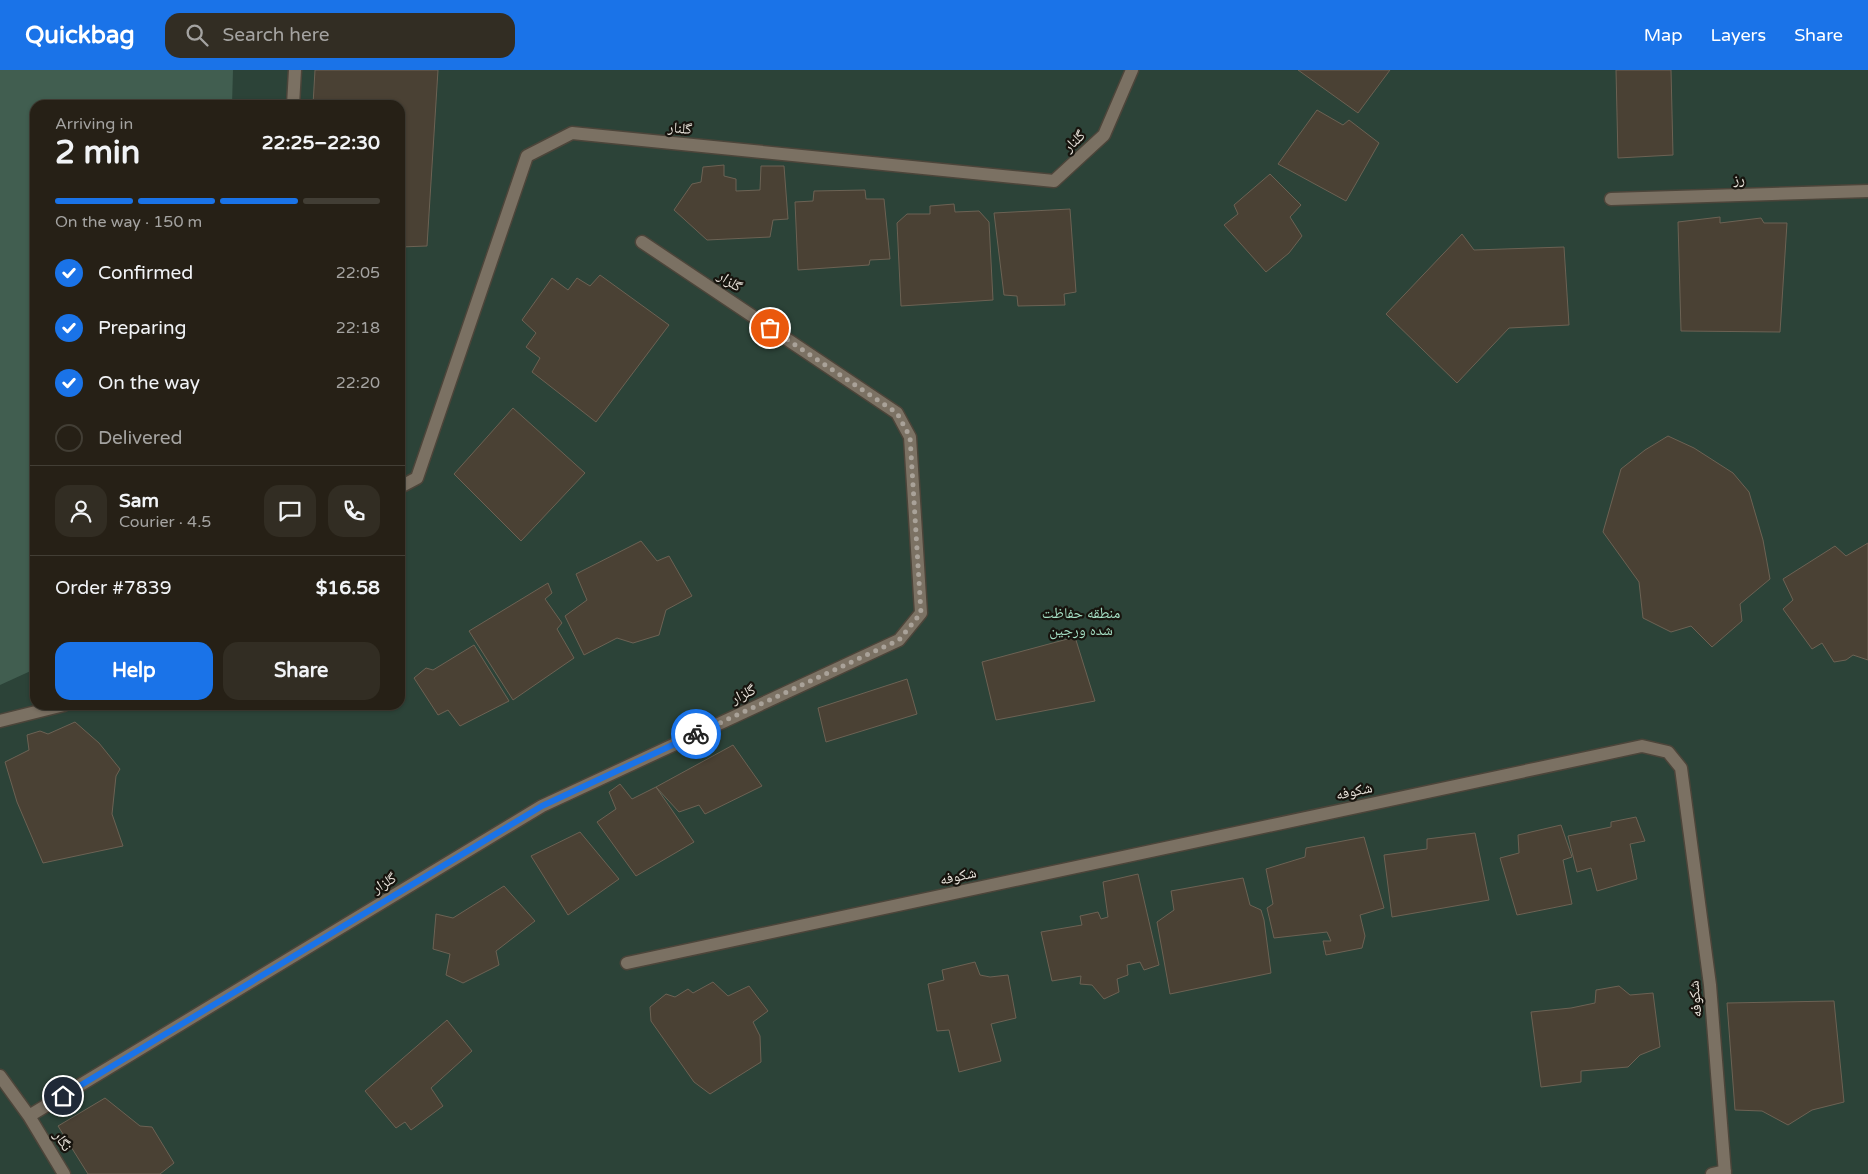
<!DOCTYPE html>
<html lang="en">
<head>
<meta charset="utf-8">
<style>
  body { margin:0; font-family:"Varela Round","Noto Naskh Arabic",sans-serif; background:#322d23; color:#f1f3f6; height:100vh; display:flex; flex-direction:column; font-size:19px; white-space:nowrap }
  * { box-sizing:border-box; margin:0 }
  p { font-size:16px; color:#a4a3a1 }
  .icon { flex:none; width:28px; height:28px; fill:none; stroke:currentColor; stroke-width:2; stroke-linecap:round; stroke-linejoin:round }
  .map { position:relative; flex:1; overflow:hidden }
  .details { position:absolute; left:30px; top:30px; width:375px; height:610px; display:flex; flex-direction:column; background:#262016; border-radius:15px; box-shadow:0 1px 4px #0004,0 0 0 1px #423e35 }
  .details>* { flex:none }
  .pin { position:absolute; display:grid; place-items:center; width:42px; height:42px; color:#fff; margin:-21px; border:2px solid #fff; border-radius:50%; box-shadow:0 1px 5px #0007 }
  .courier { position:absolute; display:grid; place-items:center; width:50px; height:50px; margin:-25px; border:4px solid #1a73e8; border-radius:50%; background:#fff; color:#222; box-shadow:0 1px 6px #0007 }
  .summary em { font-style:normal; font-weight:700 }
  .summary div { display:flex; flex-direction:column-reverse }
  .summary { display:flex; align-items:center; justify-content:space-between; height:85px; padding:0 25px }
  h1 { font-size:32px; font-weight:700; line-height:38px }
  .bar { display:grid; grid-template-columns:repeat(4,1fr); gap:8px 5px; align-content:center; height:60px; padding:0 25px }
  .bar i { height:6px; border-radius:4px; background:#423e35 }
  .bar .selected { background:#1a73e8 }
  .bar p { grid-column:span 4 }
  .line { display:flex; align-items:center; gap:12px; padding:0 25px; border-top:1px solid #423e35 }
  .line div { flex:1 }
  .round { display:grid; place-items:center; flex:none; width:52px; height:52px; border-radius:15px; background:#322d23 }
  ol { padding:0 25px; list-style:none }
  li { display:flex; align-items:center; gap:15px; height:55px }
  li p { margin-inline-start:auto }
  li .icon { padding:5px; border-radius:50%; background:#1a73e8; color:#fff; stroke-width:4 }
  li:last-child { color:#a4a3a1 }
  li i { width:28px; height:28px; border:2px solid #423e35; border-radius:50% }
  .primary-button { display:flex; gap:10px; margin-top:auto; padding:10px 25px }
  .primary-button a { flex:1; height:58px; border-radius:15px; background:#1a73e8; color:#fff; font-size:20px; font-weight:700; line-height:58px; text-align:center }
  .primary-button a+a { background:#322d23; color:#f1f3f6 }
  header { display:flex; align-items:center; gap:30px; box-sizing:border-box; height:70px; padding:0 25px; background:#1a73e8; color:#fff }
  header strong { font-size:24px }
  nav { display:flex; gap:28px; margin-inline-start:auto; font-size:18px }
  .search { width:350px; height:45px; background:#322d23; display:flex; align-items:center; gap:12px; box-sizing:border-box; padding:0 18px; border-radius:15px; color:#a4a3a1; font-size:19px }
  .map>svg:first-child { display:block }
</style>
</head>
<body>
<header>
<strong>Quickbag</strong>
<div class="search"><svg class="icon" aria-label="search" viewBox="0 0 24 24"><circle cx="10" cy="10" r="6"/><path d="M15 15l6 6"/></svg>Search here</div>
<nav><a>Map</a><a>Layers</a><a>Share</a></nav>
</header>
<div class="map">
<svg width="1868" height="1104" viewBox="0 0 1868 1104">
  <rect width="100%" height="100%" fill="#332a1e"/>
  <path fill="#2c4338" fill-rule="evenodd" d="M0,0H1868V1104H0ZM35,35H400V635H35Z"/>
  <path fill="#415e50" d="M0,0H233L232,35H35V599L0,615Z"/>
  <path fill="#4a4134" stroke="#6c6254" d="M315,0H438L427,176L400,177V35H313Z
    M1298,0H1390L1358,43Z
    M1616,0H1671L1673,85L1618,88Z
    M1317,40L1343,55L1349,50L1379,73L1346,131L1278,94Z
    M724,95V106L736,109V121L760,120L761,96H784L788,149L773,150L770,167L707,170L674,140L692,114L701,112L703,97Z
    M1270,104L1301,135L1290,147L1302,166L1289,183L1266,202L1224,155L1238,144L1234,135Z
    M865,120L866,129H884L890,189L870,190L869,195L798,200L795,132L813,131L814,121Z
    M954,134L955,142L979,141L989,152L993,230L901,236L897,153L907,144H930V136Z
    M1070,139L1076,222L1064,224L1065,235L1018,236L1017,226L1004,225L994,143Z
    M1720,147V153L1761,148L1764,153H1787L1780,262L1681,261L1678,152Z
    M1462,164L1474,180L1564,177L1569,255L1509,258L1457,313L1386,244Z
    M600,205L669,255L596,352L532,302L540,288L526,277L536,263L522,250L552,208L568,220L577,208L590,216Z
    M513,338L585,403L521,471L454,404Z
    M1668,366L1694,378L1733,403L1749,422L1763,470L1770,509L1740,534L1742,551L1712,577L1691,556L1671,562L1643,548L1639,512L1603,462L1621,399L1645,380Z
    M641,471L657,491L669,486L692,526L666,540L659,565L633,573L617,568L584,585L565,546L587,530L576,504Z
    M1868,473V590L1853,585L1846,590L1834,592L1822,573L1812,579L1783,539L1793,530L1783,509L1835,476L1846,486Z
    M548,513L552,523L545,529L562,553L557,559L574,588L513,630L469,561Z
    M1075,567L1095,631L996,650L982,592Z
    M474,575L509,631L460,656L448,640L438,645L414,608L426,598L433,600Z
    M907,609L917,644L826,672L818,638Z
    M75,652L99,673L120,699L116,706L112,744L123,776L43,793L17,732L5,692L29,680L27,665L40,661L48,664Z
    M733,675L762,716L705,744L699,735L679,742L656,717Z
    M620,714L632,729L656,717L694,772L636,806L597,752L616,739L609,722Z
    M1636,747L1645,771L1630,774L1637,809L1597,821L1591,798L1577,802L1568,766L1611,757V752Z
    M1561,755L1572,787L1563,790L1572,834L1517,845L1500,788L1519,783L1518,765Z
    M580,762L619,809L568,845L531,786Z
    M1475,763L1489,830L1392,847L1384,785L1427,779V769Z
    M1364,767L1384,838L1360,845L1365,866L1362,878L1326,885L1323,871H1331L1327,862L1274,868L1267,838L1273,834L1266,799L1305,787L1306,778Z
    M1138,804L1159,895L1144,900L1140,892L1127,895L1128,905L1117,909L1119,922L1104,929L1092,915L1080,914L1081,906L1052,911L1041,862L1082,855L1080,846L1098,842L1101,849L1108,847L1103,812Z
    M1243,808L1250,835L1261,840L1264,850L1271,903L1170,924L1157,852L1174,840L1171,821Z
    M504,816L535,851L496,881L499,895L463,913L446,905L450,884L433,879L436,844L453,848Z
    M975,892L980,905L990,907L1008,905L1016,948L991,954L1001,991L959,1002L949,960L937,961L928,914L944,910L942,900Z
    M713,912L728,926L749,916L768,941L753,952L760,966L761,992L710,1024L694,1012L651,951L650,937L666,924L675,927L688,919L693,923Z
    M1619,916L1630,925L1653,923L1660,977L1640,985L1628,997L1581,1001V1012L1541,1017L1531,942L1571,938L1595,933L1596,920Z
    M1834,931L1844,1032L1812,1040L1788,1055L1762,1041L1735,1040L1727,933Z
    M447,950L472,981L431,1018L443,1036L411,1060L405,1052L396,1058L365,1021Z
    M105,1028L140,1056L152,1057L174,1093L160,1104H88L58,1056Z"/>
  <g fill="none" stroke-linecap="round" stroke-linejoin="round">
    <defs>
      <path id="minor" d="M293,35L295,0
        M1611,129L1868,121
        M400,417L417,408L527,86L572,63L1054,111L1104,65L1132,0
        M0,651L64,635
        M627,893L1642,676L1668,682L1681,698L1710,915L1725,1104
        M0,1006L29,1046L64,1104
        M29,1046L542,736L899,570L921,543L910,367L897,343L642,172
        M1712,1104L1725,1101"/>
    </defs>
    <use href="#minor" stroke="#4c453a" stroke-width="15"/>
    <use href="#minor" stroke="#7b7163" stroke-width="12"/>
  </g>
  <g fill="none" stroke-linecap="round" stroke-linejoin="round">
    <path stroke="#a9a299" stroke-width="5" stroke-dasharray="0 9" d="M696,664L899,570L921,543L910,367L897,343L770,258"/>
    <path stroke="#1a73e8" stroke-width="6" d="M63,1026L542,736L696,664"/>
  </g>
  <g text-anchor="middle" stroke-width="4.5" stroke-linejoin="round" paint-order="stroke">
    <g font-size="15" fill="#e9e3db" stroke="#17140e">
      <text transform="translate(680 58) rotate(6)" y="5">گلنار</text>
      <text transform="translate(1074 71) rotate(-43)" y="5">گلنار</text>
      <text transform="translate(1739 109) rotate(-2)" y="5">رز</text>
      <text transform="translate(730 211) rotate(34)" y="5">گلزار</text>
      <text transform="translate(743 624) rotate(-25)" y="5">گلزار</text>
      <text transform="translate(1354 721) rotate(-12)" y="5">شکوفه</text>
      <text transform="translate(958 806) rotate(-12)" y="5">شکوفه</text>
      <text transform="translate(384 813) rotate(-31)" y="5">گلزار</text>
      <text transform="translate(1695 929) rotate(-95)" y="5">شکوفه</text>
      <text transform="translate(63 1071) rotate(58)" y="5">نگار</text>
    </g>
    <g font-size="15" fill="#a5dfc4" stroke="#17140e">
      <text x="1081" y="548">منطقه حفاظت<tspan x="1081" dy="17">شده ورجین</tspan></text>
    </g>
  </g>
</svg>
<div class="pin" style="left:770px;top:258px;background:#ea580c"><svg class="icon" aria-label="bag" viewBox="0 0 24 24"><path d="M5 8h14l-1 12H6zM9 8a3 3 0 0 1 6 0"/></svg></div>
<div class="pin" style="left:63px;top:1026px;background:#1f2937"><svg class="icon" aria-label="home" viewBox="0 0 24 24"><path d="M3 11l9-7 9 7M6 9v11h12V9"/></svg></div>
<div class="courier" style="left:696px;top:664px"><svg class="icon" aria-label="bike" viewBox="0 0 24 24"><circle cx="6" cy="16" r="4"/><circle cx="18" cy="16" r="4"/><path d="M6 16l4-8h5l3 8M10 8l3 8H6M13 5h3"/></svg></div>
<section class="details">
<div class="summary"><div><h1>2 min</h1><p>Arriving in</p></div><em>22:25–22:30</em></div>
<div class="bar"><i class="selected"></i><i class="selected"></i><i class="selected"></i><i></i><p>On the way · 150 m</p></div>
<ol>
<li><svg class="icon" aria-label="check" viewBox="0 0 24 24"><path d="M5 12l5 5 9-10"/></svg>Confirmed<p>22:05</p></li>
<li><svg class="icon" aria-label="check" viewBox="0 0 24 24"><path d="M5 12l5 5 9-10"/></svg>Preparing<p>22:18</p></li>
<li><svg class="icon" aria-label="check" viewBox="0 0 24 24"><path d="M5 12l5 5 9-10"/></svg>On the way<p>22:20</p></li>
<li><i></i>Delivered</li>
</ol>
<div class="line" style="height:90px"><a class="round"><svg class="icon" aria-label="person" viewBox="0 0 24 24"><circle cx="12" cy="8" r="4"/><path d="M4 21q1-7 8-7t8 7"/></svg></a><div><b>Sam</b><p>Courier · 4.5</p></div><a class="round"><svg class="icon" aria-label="chat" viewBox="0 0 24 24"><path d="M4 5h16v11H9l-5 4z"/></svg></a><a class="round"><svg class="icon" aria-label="phone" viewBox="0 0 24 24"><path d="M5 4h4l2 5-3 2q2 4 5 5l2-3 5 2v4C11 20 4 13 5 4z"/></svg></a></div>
<div class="line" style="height:65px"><div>Order #7839</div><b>$16.58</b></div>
<div class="primary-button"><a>Help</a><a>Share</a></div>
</section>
</div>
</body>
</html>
